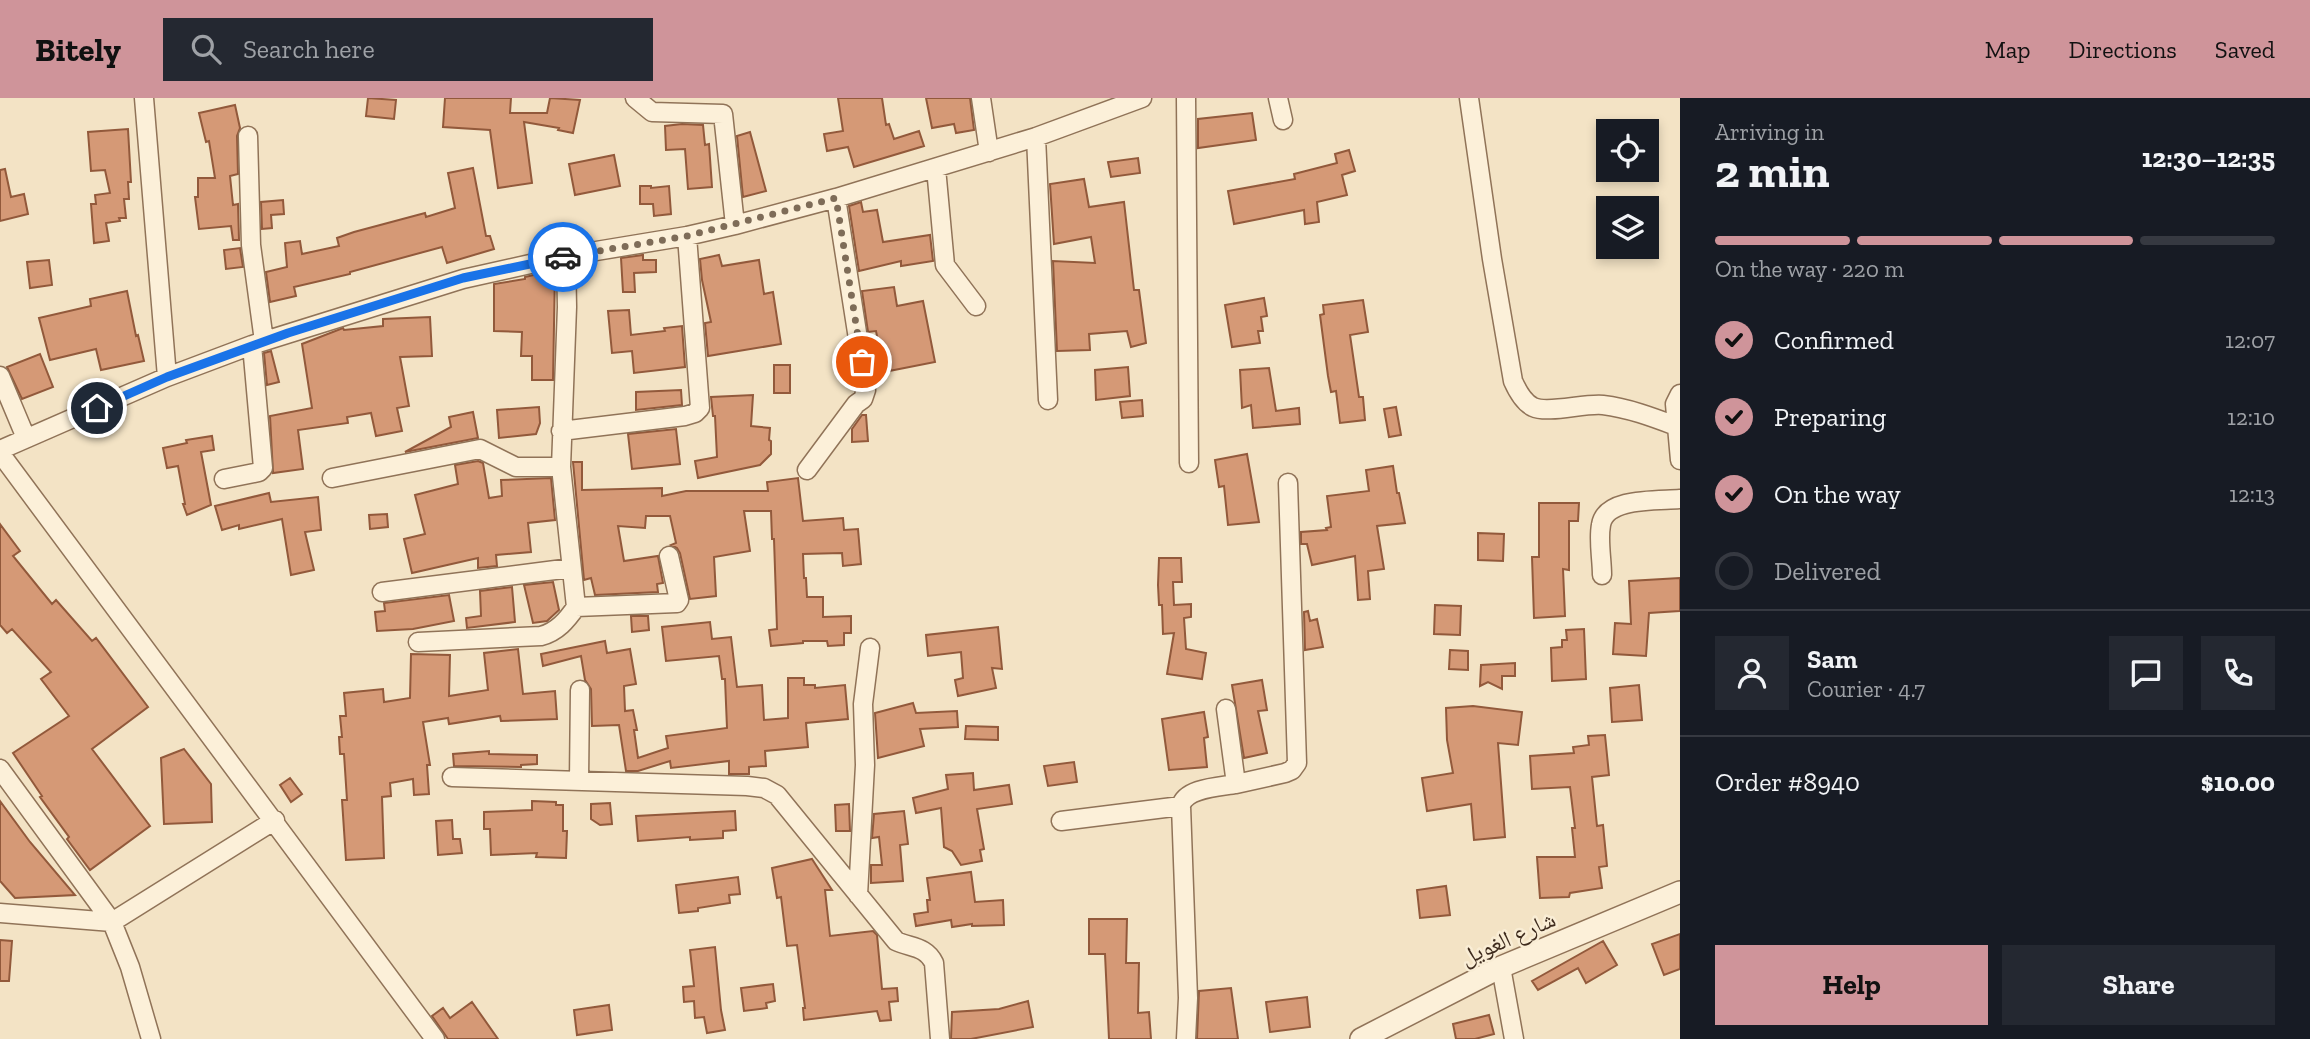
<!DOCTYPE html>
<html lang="en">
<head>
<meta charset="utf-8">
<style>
  body { margin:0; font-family:"Zilla Slab","Noto Naskh Arabic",serif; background:#242831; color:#f1f3f6; height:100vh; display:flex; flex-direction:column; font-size:26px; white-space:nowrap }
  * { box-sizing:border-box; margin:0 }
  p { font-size:23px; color:#9ea1a6 }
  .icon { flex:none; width:38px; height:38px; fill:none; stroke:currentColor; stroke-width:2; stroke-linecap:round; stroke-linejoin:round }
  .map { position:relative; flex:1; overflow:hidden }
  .drawer { display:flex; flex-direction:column; background:#171b24; width:630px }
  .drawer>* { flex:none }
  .fabs { position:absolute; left:1596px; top:21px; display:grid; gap:14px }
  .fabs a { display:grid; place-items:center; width:63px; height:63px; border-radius:0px; background:#171b24; box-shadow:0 4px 10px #0003; font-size:35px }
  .pin { position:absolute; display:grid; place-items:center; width:60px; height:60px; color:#fff; margin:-30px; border:4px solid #fff; border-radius:50%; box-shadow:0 2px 7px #0007 }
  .courier { position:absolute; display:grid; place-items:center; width:70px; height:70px; margin:-35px; border:5px solid #1a73e8; border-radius:50%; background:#fff; color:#222; box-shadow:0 2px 9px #0007 }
  .overview em { font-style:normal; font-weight:700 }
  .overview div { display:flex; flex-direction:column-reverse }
  .overview { display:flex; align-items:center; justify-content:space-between; height:119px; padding:0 35px }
  h1 { font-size:46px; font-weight:700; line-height:52px }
  .bar { display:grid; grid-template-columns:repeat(4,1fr); gap:10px 7px; align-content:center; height:84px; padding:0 35px }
  .bar i { height:9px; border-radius:5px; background:#363941 }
  .bar .active { background:#cf949a }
  .bar p { grid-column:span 4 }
  .line { display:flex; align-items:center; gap:18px; padding:0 35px; border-top:2px solid #363941 }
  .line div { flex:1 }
  .round { display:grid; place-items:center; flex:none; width:74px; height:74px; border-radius:0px; background:#242831 }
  ol { padding:0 35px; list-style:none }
  li { display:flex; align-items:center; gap:21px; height:77px }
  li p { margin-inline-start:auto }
  li .icon { padding:7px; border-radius:50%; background:#cf949a; color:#111; stroke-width:4 }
  li:last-child { color:#9ea1a6 }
  li i { width:38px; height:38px; border:4px solid #363941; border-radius:50% }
  .primary-button { display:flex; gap:14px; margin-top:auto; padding:14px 35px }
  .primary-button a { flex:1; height:80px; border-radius:0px; background:#cf949a; color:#111; font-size:28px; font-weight:700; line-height:80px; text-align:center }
  .primary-button a+a { background:#242831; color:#f1f3f6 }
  header { display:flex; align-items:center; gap:42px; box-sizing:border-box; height:98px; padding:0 35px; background:#cf949a; color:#111 }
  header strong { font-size:33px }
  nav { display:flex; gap:38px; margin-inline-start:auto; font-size:24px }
  .search { width:490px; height:63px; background:#242831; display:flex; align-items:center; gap:18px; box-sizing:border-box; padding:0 24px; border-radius:0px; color:#9ea1a6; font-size:26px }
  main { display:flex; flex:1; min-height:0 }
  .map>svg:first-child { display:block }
</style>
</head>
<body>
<header>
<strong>Bitely</strong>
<div class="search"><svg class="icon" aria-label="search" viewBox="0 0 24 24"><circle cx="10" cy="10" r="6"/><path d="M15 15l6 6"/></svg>Search here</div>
<nav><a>Map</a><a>Directions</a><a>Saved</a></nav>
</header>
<main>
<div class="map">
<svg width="1680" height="941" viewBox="0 0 1680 941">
  <rect width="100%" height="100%" fill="#f3e3c5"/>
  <path fill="#d59976" stroke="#92593b" stroke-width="2" d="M368,0L396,2L394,21L366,18Z
    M445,0H511L510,15H547L550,0L580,2L573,35L558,32L559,30L524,24L532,85L498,90L490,32L443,29Z
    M838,0H882L886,27L889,26L894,41L919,33L924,48L854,69L848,49L827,53L824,36L843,33Z
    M926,0H970L974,32L956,35L954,26L932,30Z
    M235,7L240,30L237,38L238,76L230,78L233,107L238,106L239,142H233L231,128L199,131L195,99H198V80H215L209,43L206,44L199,15Z
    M1252,15L1256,42L1198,50V21Z
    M682,26L703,27L705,47L709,46L712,89L688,91L685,51L666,52L665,28Z
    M128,31L131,84H128L129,101H124L126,120H119L120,123L106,125L109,143L94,145L91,106H96L95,97L110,95L105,72L91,73L88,34Z
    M750,34L766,93L743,99L737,38Z
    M1349,52L1355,73L1342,77L1347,97L1317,104L1319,124L1305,126L1304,112L1234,126L1228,93L1295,81L1294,76L1337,65L1335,56Z
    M614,57L620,88L575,97L569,66Z
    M1138,60L1140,75L1111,79L1108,64Z
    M473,70L486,138H490L494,151L447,165L442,149L350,174V176L294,189L296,198L270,204L266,174L287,169L285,145L300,143L302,156L339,148L337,140L354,134L425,115L426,119L455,110L448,75Z
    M5,71L11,99L24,96L28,116L0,123V72Z
    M1084,81L1089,109L1124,104L1134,192H1139L1146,245L1131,249L1127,233L1089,236L1090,252L1057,253L1053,163L1095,165L1091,139L1054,146L1050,86Z
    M640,88H651V90L669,88L671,116L654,118L653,106H640Z
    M283,102L284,116L271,117L272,130L262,131L261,104Z
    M861,104L863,114L877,112L883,144L930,137L933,163L901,168V163L859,173L849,108Z
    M240,150L243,169L226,171L224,152Z
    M643,157V162H656V174L634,175L635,194H623L621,160Z
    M719,157L722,168L759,162L764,196L773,194L781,246L708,258L705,225L711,224L702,182L700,161Z
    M49,162L52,187L30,190L27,164Z
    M555,172L553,282H532V258H521L522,234L494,233V186L525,181V179Z
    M894,189L897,208L923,203L935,264L884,274L876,233L868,234L862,193Z
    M127,193L136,238L138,237L144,263L101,272L96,251L50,262L39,220L91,208L90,201Z
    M1264,200L1267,218L1261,219L1263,233H1258L1260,245L1232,249L1225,207Z
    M1363,202L1368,234L1350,237L1359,299H1363L1365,322L1340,325L1336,293L1331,294L1328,278L1320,217L1324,216L1323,207Z
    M629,212L631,237L665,233L664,230L682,228L685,269L634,275L632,253L612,255L608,213Z
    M430,219L432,258L400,259L409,308L397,310L402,333L376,338L371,315L347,319L348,325L298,332L303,371L273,375L270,318L312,310L302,246L343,230L344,232L383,228V221Z
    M271,253L279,284L267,287L264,255Z
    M40,256L53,289L22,301L7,269Z
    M774,267H790V295H774Z
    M1128,269L1130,298L1096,302L1095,272Z
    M1269,270L1276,313L1299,310L1300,326L1253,330L1251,307L1242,310L1240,272Z
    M681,292L682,307L636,312V294Z
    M753,297L751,328L770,330L769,342L771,343V356L760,367L698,380L695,363L717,359L715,318H713L711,299Z
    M1142,302L1143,318L1122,320L1120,304Z
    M539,309L540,325L536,336L499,340L497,312Z
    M1396,309L1401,337L1389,339L1384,311Z
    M473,314L478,340L405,354L451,329L449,319Z
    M862,317H866L868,343L852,344V331Z
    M676,331L680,366L632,371L628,336Z
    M212,338L214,352L201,354L211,407L187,417L183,406H185L178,368L167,370L163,350L187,345L186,342Z
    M1247,356L1259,424L1228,427L1224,388L1219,389L1215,362Z
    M478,363L483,365L489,400L502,398L501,382L551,380L555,422L528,425L531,454L496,457L497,468L478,470V460L412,475L404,441L425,436L415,397L458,386L455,367Z
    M573,364H582V392L662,390V398L686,393H768L767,384L798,380L803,423L843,420L844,432L858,431L861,466L843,468L842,455L803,456L804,480H806L807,499H823V519L851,518V535H844V547L828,548L827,543H803V545L771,548L769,532L777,531L774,441H772L771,413H744L750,453L714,459L716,498L690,501L680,455L677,450L671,447L676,445L670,418H646L645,430L618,428L624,463L658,458L663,485L657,486L658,494L595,497L591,480L584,482Z
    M1393,368L1397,395H1399L1405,425L1377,428L1384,471L1368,473L1370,501L1358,502L1355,458L1312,467L1307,446H1301V434L1327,432L1326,430L1331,429L1327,398L1369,393L1366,372Z
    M269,395L271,404L318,399L321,432L305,434L314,472L291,477L282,421L239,431V427L222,432L215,408Z
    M1539,405H1579L1578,423H1569V472L1563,471L1565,518L1534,520L1532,459H1539Z
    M387,416L388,429L370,431L369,417Z
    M0,426L20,453L13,458L52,506L56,502L92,543L96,540L148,609L92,651L150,728L90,772L67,741L69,739L40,699L42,698L13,655L69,618L41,581L51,574L12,531L7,535L0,527Z
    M1478,435L1504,436L1503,463L1478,462Z
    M1159,460H1181L1182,484H1173L1174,507L1191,506V519L1184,520L1186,551L1206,555L1202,581L1167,576L1174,535L1163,536L1162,507H1159L1158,487Z
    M1680,480V513L1649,515L1646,558L1613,556L1615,525L1631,526L1629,483Z
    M553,484L559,512L547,523L533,525L524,487Z
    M512,489L515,524L467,530L466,520L481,518L480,493Z
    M449,497L454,523L413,531L377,533L375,514L385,513L384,505Z
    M1435,507L1461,508L1460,537L1434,536Z
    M1308,513L1310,523L1317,521L1323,549L1305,552L1304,514Z
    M631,518H648L649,532L632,534Z
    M710,524L712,541L731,539L737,589L762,587L764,622L788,620V580H804V587H815V590L845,587L848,621L806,625L808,649L765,653L766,668L749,669V676H729V663L671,670L670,663L638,673H626L619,627L592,628L591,591L585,582L581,558L543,568L541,556L605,543L607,555L630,551L636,586L624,588L625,613L633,612L637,632H634L638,660L668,650L666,638L727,630L725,581H722L719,558L666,563L662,529Z
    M998,529L1002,571L992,570L996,590L958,598L955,582L963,580L961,554L928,558L926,537Z
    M1584,531L1586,581L1552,583L1551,550L1562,549V542H1567L1566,532Z
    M518,551L523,596L555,593L557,621L501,623L500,618L449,626L448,620L423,624L430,667H427L429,696L414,697L413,681L390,685L391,698L382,699L384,760L346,762L342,702H347L344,656H340L339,639H342L340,618H346L344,595L383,591L384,604L410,600L411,556L450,557L449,598L488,592L484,555Z
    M1450,552L1468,553V572L1449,571Z
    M1515,565V578H1502V591L1488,584L1480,588L1481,567Z
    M1262,582L1267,612L1258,613L1267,655L1244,660L1232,587Z
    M1639,587L1642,622L1612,624L1610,590Z
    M913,605L916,615L957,613L958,629L920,631L924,648L878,660L875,615Z
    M1473,608L1522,614L1518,647L1498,645L1505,739L1474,742L1471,706L1427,713L1422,680L1453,675L1447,642L1446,610Z
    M1204,614L1208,639L1204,640L1207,669L1169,672L1162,621Z
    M966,628L998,629V642L965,641Z
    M1605,637L1609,677L1592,679L1597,728L1603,727L1607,768L1599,769L1602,790L1570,795L1569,799L1540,800L1537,759H1575L1572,730H1575L1570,689L1532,691L1530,658L1574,655L1573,649L1589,647L1588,638Z
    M184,651L211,686L212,724L164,726L161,660Z
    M489,653V656L537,657V666L521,667V669L454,668L453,656Z
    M1074,664L1077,684L1048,688L1044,668Z
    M973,675L974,692L1009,687L1012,706L977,711L984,751L980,752L982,763L961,767L952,753L944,749L941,710L916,715L913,700L948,691L946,677Z
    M290,680L302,696L291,704L280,687Z
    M0,703L30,744L75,797L15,800L0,783Z
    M532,703L556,704V707H563V733H567L566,760L536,759L537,755L491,757L490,731H484V714L532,712Z
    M610,705L612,726L600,727L591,721V706Z
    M849,706L850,733H836L835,707Z
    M735,713L736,732L723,733V740L690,742V739L638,743L636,718Z
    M904,713L908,746L900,747L903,783L871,785V767H882L879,739L872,740L874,716Z
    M452,722L453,741H460L462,755L438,757L436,723Z
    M812,761L832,792H825L830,838L873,833L877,837L882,891L897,890L898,903L889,904L891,922L880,923L877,913L804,922L803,910H805L797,847L787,848L781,799L777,800L772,770Z
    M971,774L975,804L1003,802L1004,827L972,828V826L952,829L951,822L916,828L914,816L928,814L927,802H930L927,780Z
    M738,779L740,796L729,797L730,805L698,810V813L679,815L676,787Z
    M1446,788L1450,817L1420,820L1417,792Z
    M1089,821H1127L1126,865H1139L1138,915L1149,914L1151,941H1109L1105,856H1089Z
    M1680,836V871L1664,877L1652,846Z
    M0,842L12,843L9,883H0Z
    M1603,843L1617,867L1586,885L1578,870L1538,892L1532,883Z
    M715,849L721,912L725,932L707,935L704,919L695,920L694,903L684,904L683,889L694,888L690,852Z
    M773,886L775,903L766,905L767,910L744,913L741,890Z
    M1231,890L1238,941H1197L1199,893Z
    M1307,899L1310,929L1270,934L1266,904Z
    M1028,903L1033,929L971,941H951L952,914L999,911Z
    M472,904L498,941H448L432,918L443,910L450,920Z
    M609,907L612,932L577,937L574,912Z
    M1489,917L1494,936L1475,941H1456L1453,926Z"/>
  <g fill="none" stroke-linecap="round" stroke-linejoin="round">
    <defs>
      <path id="minor" d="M144,0L167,279
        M635,0L652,14L723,16L735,127
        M981,0L989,54
        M1186,0L1189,365
        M1278,0L1283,22
        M1469,0L1492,161L1513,283C1517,292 1523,304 1533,309C1548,316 1584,305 1603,307C1628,310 1652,319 1676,328
        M248,38L251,147L264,243
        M1036,39L1048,302
        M936,70L945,167L976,208
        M566,158L567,209L561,369L576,509L677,505L679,502L669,458
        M0,278L26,340
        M1680,296L1675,306L1680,362
        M561,333L685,318L695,315L700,310L687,138
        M0,352L167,279L252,247L463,181L566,158L687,138L735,127L836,100L1036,39L1142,0
        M0,355L435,941
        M807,372L856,306L863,301L866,292L836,100
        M332,380L480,351L516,369H561
        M224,381L259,374L263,370L252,247
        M1602,477C1602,461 1598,442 1601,427C1605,399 1658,403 1680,401
        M382,494L571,470
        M418,544L541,538C557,534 567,522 576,509
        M0,671L112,824L130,869L151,941
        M452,679L747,688L764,690L777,697L896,843C911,850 926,848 934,865L940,941
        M579,683L580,592
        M1236,686L1285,675L1292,672L1297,665L1288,385
        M1061,723L1181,708
        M858,797L865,667L863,606L870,550
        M0,815L112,824L275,722
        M1501,869L1514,941
        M1186,941L1188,900L1181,708C1185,690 1219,689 1236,686L1226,611"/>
      <path id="tertiary" d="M1361,941L1501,869L1680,794"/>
    </defs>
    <use href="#minor" stroke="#907358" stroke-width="21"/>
    <use href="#tertiary" stroke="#907358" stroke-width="24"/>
    <use href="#minor" stroke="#fcf0d9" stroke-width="18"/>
    <use href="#tertiary" stroke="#fcf0d9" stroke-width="21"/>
  </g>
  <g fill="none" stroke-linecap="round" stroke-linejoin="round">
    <path stroke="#7e6c58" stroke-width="7" stroke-dasharray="0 12.6" d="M563,159L687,138L836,100L862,264"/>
    <path stroke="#1a73e8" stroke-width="9" d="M97,310L167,279L288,235L463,180L563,159"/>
  </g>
  <g text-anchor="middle" stroke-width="5" stroke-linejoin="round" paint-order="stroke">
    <g font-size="23" fill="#3f2c1e" stroke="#f9edd5">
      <text transform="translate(1508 840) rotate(-24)" y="8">شارع الغويل</text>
    </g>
  </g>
</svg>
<div class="fabs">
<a><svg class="icon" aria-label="locate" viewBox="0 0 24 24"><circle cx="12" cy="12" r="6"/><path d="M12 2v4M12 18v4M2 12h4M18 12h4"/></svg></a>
<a><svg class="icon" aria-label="layers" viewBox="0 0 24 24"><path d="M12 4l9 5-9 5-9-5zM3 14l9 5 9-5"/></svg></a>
</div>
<div class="pin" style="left:862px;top:264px;background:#ea580c"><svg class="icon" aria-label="bag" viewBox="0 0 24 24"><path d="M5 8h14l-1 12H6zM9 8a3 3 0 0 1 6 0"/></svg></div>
<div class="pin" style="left:97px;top:310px;background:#1f2937"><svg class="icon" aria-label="home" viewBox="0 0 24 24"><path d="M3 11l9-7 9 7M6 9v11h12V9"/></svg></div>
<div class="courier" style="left:563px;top:159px"><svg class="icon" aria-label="car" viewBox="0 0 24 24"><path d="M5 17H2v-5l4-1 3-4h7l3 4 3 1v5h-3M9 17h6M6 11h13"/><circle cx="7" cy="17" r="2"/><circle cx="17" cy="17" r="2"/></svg></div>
</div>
<section class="drawer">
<div class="overview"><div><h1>2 min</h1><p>Arriving in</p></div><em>12:30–12:35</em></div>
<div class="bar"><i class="active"></i><i class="active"></i><i class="active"></i><i></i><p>On the way · 220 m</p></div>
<ol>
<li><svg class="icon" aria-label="check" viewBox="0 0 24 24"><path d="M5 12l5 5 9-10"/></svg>Confirmed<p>12:07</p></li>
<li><svg class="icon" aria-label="check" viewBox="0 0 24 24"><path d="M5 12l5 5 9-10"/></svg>Preparing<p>12:10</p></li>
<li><svg class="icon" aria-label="check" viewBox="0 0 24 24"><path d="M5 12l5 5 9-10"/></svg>On the way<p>12:13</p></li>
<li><i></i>Delivered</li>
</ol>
<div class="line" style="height:126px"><a class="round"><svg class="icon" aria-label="person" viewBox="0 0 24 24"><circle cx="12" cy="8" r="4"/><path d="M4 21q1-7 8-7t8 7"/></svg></a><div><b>Sam</b><p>Courier · 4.7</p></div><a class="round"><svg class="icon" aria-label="chat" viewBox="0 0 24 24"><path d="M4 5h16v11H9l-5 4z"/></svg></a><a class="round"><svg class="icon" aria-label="phone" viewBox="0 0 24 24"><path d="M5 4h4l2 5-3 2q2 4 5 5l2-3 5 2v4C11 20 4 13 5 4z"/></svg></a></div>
<div class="line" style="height:91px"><div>Order #8940</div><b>$10.00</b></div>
<div class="primary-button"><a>Help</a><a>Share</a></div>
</section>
</main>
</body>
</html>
